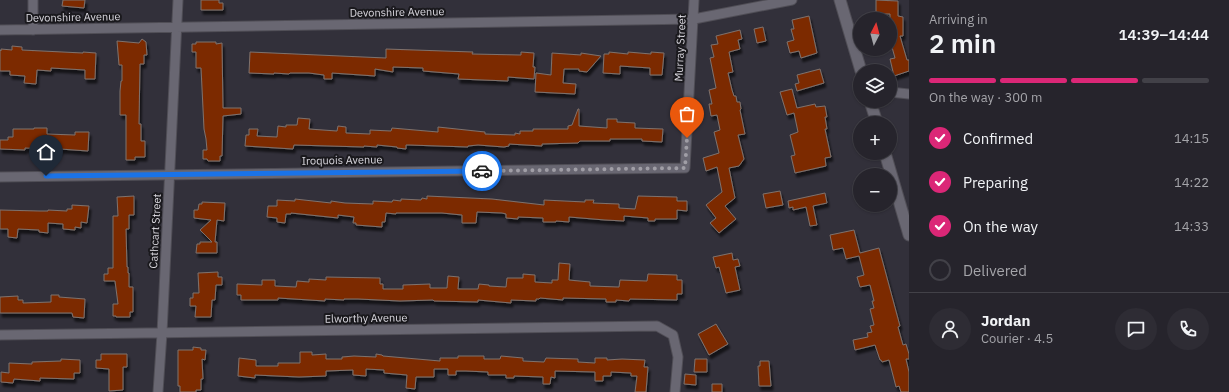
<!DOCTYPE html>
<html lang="en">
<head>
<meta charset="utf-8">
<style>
  body { margin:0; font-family:"IBM Plex Sans",sans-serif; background:#2e2c34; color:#f1f3f6; height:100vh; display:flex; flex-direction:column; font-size:15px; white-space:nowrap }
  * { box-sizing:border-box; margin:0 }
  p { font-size:13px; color:#a4a4a9 }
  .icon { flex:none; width:22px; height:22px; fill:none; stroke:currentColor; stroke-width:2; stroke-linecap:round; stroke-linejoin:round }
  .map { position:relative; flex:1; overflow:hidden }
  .details { display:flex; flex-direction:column; background:#26242c; width:320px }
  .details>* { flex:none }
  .needle { width:26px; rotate:6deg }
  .controls { position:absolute; left:853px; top:12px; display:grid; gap:8px }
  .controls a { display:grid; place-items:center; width:44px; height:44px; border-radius:50%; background:#26242c; box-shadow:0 1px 3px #0004,0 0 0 1px #424148; font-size:20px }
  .pin { position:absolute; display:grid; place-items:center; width:34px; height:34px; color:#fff; margin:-41px -17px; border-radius:50% 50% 50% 0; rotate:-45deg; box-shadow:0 0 4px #0007 }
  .pin .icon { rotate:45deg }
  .courier { position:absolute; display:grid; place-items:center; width:40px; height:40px; margin:-20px; border:3px solid #1a73e8; border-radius:50%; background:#fff; color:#222; box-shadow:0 1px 5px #0007 }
  .overview em { font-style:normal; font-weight:600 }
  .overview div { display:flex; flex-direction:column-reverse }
  .overview { display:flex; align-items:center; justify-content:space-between; height:68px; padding:0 20px }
  h1 { font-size:26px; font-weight:600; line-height:30px }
  .bar { display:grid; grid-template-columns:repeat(4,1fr); gap:6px 4px; align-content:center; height:48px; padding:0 20px }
  .bar i { height:5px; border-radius:3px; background:#424148 }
  .bar .on { background:#db2777 }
  .bar p { grid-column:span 4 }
  .line { display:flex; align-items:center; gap:10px; padding:0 20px; border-top:1px solid #424148 }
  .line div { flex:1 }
  .round { display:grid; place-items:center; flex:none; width:42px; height:42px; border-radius:21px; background:#2e2c34 }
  ol { padding:0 20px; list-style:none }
  li { display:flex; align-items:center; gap:12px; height:44px }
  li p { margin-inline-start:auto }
  li .icon { padding:4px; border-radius:50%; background:#db2777; color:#fff; stroke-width:4 }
  li:last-child { color:#a4a4a9 }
  li i { width:22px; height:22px; border:2px solid #424148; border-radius:50% }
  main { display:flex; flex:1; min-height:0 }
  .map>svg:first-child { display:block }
</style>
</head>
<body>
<main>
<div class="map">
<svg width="909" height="392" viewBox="0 0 909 392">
  <defs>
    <filter id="shadow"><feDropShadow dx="2" dy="4" stdDeviation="1" flood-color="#0009"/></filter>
  </defs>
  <rect width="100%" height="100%" fill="#32303a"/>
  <path fill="#7b2c06" stroke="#7e726d" filter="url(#shadow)" d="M63,0H85L84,8L62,6Z
    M201,0H219V3H223V10H201Z
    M876,0L898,1V16L903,17V36H900L907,60H909V71L894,76L890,59L895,58L890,40V14H876Z
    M809,16L817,53L801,58L799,51L790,53L787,42L794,40L791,29H794L792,20Z
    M763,27L766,41L757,43L754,29Z
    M740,30L742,39L738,40L740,49L729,52L733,72L728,73L732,90L734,96H736L737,102H740L741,109L740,110L745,134L738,135L744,159L739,166L729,168L735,198L725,206L736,219L719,233L710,223L716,218L706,205L722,192L717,167L706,171L703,158L719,153L714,132L720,130L717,115L711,116L709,104H712L709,90L716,88L710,58L714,57L711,45L718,44L716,36Z
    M142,39L146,42L147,55H144V64H140L139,124H141V141H145V157H135V160H126V115H120V91L121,81H122V65H119L117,41L139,43Z
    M196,42H216V44L222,43L223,108H241V114L223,116L222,156H220V161H208L207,159H203V150H207L206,139L204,129L201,68H196V52H192V44H196Z
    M12,46L22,47V50L83,53V52L96,53L95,79H85V70L51,68V71L37,70L36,84L24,83L25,76L10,75V71H0V50L1,51V49L12,50Z
    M386,49L473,52L472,54L521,55V52L534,53L533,67H535L534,79L508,77V81L458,79L459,74L423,71V68L393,67V72L375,69V76L332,73V79H324V75L309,73H290L289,74L274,73V74L249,73L250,52L386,58Z
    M609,52L628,54V52L651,54V52L664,53L662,75H650V68L620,66V74L603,73L604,54H609Z
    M552,53L581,55V53L601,56L587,72L579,71V69H564L563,83L576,84L575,94L535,92L536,73L551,75Z
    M820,69L824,83L797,91L795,84L799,83L797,75Z
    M792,89L797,108L815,104L816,107L825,106L827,117H825L827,129H825L831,157L825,158L826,166L795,173L791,156L795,155L790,135L798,132L794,113L787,115L780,92Z
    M578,109H579V126L607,128V119H617V122L635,123V128L663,129L662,142L642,141V139H610V141H580L578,143L542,144V146L509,144V146L504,147L478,145L468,146V147L409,145H406V149L397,148V147L377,145V147L364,146V147L294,145L293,149L245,146L246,135H249V129H258L257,136L277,137L278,126L286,127V125H297L298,118L310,119L309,129L337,131L338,126L346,127V133L370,134V130L391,131L392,128L438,132V127L485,132V134L515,135V133L520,134V131H533V129H568V126L572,125Z
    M34,128H47V134L75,135V132H89L88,151L60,149V151H50V149L25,148V150L0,149V140H8V137H13V129H34Z
    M780,191L783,205L766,208L763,194Z
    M825,193L827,203L813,206L817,225L810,226L806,207L793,210V207L789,208L788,201Z
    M134,196V215H129V229H126L127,267H128V273H129V287H133V312H130V317H116V316H113V304H118L115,281H104V274H108V268H113V216H118L117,197Z
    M427,196L492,199L544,205V200L585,202V200H594L593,203L619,204V208L635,209L638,196L677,197V201H687V211L677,210V219H655V221H648V218L624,216V221L605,220L569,217V222L556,221V222H543V218L518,217V219L506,218V214L502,213L477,212L476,223H462V215L442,213H396V214L386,213L385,222H382V227L356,225V223H353L354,217L338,215V218L291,213V214H286L285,223L277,222V218L267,217L268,206H277V200L295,201V199L331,203V201L345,203L373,204V201L392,202L393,200L401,201V199L421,200L422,198L427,199Z
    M202,202L225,203L224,221L217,220L215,242H217V253H196L197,244H200V242H212L200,230L211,220L194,218V210H198L199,204H202Z
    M72,205L89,206L87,223L81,222V228L75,227V230L63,229V224L48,223V233L39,232V230L18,229L17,238L8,237V229H0V210L40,211H48V210L67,211V209H72Z
    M854,230L860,253L879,248L900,326L898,327L903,345L906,344L909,354V359H906L909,372V392H901L899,386L896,387L889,360L882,362L881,360H880L875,345L855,350L853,340L868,337L867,333L872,332L870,326L874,325L870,309L874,308L872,301H874L870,285L860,287L857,277L864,275L859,256L846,259L843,248L833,250L830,235Z
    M732,253L733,260L738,259L740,266L735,267L740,290L726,293L719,267L716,268L713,257Z
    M559,263L570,264L569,280L590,282V286L619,287L620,280L647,281L648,274L677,275V280H682V294H677V300L630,299L629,301L616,300V302H606V299L563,298V300L540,298L539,299H536V301L511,300V303L478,300V302L434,301L433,300L400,301L358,299H344V300L325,299V301L278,298V300H241V295H237V284L262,285V280H275V286L296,287L297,281L309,282V279L326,280V277L380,278V284H383V289H403V285L430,284V288H447L448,276L459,277L458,289H478L479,284L489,285V286L506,287L507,278H523V274L535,275V282L552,283V280H558Z
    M218,272V277H222V285H216L215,300H212L211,317H195L196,306H190V298H193V293H199L198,273Z
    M51,295H59V297L85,299L84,318L73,317L72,313H0V297L18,296V300H23V303L51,302Z
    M716,324L728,344L709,355L698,334Z
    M193,347L201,348V350H206L205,360L202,359L203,379H201V390H196V392H180V386H178V350H193Z
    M300,352H312V355L326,354V359H342V357L354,356L376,357V354L382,355L383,356L440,361V358H458V356H484V359H500L501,356L523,358V361L544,362L546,358L578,359V362L595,363V358H607V360L622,359L645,360L644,367H648L646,392H635L637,376H631V373L611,372V376H603V381H595V372L555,371V378L551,377L550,384H543V377L514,376V378H506V375H488V372L466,371H456V375H448V369H434V377H416L415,389L406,388L407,375L384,373V370L366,369V376L353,375V370L326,371V376L299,377L255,375V378L238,376L239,358L256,360V366H278V363H300Z
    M101,354H127V367H123V390L109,391V369L96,368V360H101Z
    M61,359L80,360V373H74V379L40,378V381L14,379L13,383L1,382V372L9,373V363L32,364V362L61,361Z
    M695,359H707V372H694Z
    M760,361H769L771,386H759L758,366H760Z
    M685,374L696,375V385L684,384Z
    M712,384H722V392H712Z"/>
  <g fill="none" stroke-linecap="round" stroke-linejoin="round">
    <defs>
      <path id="minor" d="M0,30L694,19L792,0
        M33,30V0
        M890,92L909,94
        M0,177L685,168L694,0
        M0,335L657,326L673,335L678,357L675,392
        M158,392L162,333L178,0"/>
      <path id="tertiary" d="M840,0L861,71
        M870,101L877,123
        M885,153L909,235"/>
    </defs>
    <use href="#minor" stroke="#504e56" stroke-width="11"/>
    <use href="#tertiary" stroke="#504e56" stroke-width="13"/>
    <use href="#minor" stroke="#696772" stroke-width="9"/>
    <use href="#tertiary" stroke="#696772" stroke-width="11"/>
  </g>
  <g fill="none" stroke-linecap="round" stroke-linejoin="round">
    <path stroke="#a09ea6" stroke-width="4" stroke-dasharray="0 7.2" d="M482,171L685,168L687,138"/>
    <path stroke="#1a73e8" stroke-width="5" d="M46,176L482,171"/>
  </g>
  <g text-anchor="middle" stroke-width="4" stroke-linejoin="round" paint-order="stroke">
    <g font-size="11" fill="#dbd9e0" stroke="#1a191d">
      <text transform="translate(397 12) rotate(-1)" y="4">Devonshire Avenue</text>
      <text transform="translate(73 17) rotate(-1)" y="4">Devonshire Avenue</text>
      <text transform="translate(680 48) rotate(-87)" y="4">Murray Street</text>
      <text transform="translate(342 160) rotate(-1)" y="4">Iroquois Avenue</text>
      <text transform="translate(155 231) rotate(-87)" y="4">Cathcart Street</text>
      <text transform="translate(366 318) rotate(-1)" y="4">Elworthy Avenue</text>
    </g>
  </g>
</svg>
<div class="controls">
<a><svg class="needle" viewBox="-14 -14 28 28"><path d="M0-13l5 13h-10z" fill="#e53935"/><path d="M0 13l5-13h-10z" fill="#a4a4a9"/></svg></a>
<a><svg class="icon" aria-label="layers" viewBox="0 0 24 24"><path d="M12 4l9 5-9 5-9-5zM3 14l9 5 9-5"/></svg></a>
<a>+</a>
<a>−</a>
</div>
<div class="pin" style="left:687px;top:138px;background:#ea580c"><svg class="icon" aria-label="bag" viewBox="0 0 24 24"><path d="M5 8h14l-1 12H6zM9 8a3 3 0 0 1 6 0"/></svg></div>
<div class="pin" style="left:46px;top:176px;background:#1f2937"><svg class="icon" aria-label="home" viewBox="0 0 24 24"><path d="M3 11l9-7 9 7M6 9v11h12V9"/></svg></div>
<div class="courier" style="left:482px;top:171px"><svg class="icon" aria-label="car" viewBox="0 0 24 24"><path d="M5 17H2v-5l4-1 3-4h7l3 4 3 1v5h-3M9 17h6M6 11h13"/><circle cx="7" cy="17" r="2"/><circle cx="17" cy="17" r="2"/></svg></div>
</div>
<section class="details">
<div class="overview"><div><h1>2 min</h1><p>Arriving in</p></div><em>14:39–14:44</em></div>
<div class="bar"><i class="on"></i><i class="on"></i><i class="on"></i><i></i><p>On the way · 300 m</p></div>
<ol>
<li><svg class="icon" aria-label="check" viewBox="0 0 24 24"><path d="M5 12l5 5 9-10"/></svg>Confirmed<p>14:15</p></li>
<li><svg class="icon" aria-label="check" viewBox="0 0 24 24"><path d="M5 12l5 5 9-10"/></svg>Preparing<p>14:22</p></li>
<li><svg class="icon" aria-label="check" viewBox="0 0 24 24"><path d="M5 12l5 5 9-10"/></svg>On the way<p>14:33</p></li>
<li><i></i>Delivered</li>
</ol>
<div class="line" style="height:72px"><a class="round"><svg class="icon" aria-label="person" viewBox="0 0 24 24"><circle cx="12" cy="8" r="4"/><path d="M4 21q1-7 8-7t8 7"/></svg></a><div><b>Jordan</b><p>Courier · 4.5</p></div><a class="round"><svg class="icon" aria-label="chat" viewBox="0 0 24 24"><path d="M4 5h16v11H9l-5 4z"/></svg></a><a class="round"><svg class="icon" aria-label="phone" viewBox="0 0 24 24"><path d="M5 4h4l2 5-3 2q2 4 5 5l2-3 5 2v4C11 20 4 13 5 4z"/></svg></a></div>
</section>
</main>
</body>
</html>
